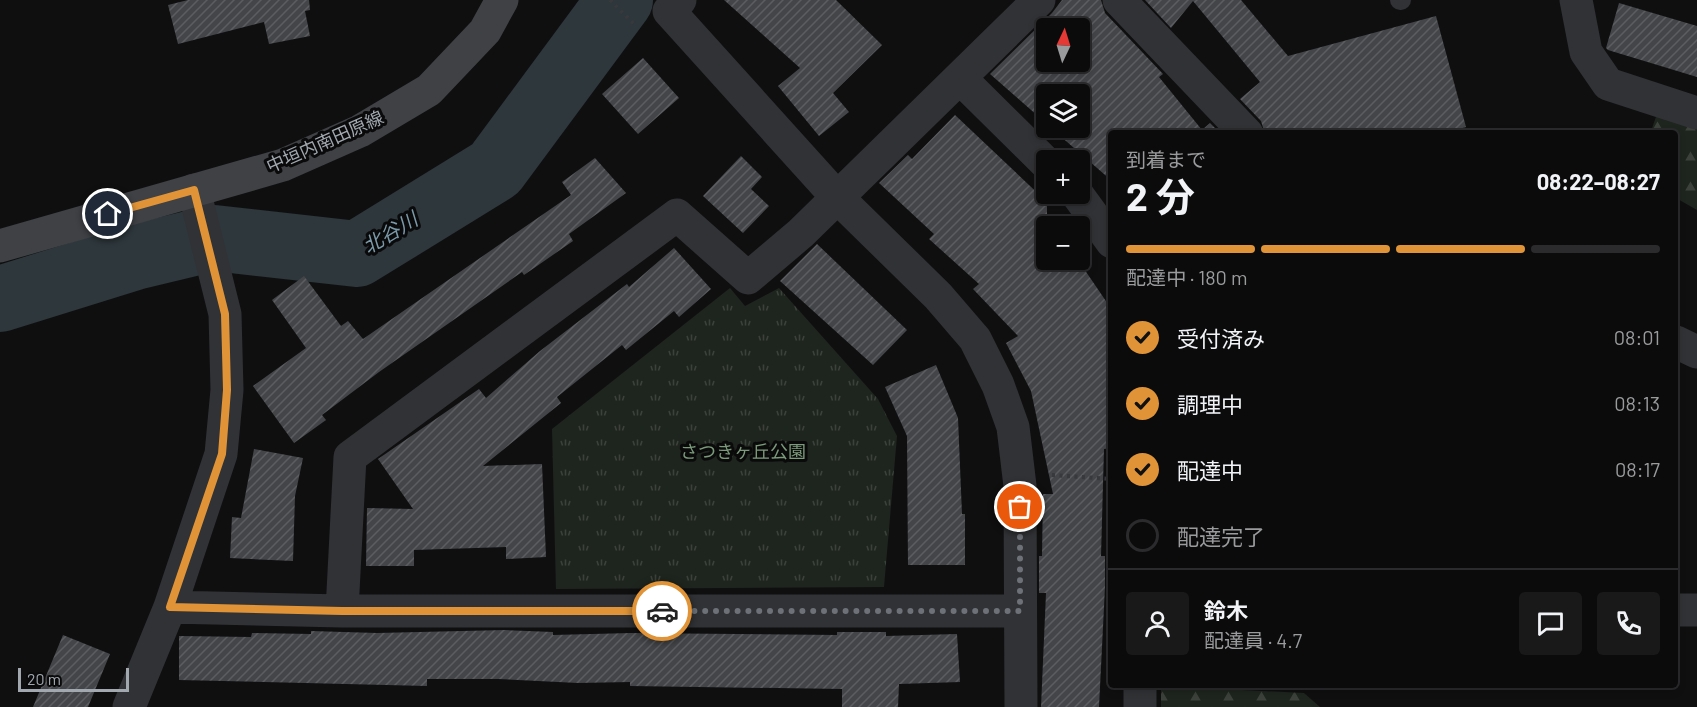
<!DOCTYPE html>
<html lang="ja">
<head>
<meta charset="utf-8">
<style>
  body { margin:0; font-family:Barlow,"Noto Sans JP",sans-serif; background:#19191a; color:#f1f3f6; height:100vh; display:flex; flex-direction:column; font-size:22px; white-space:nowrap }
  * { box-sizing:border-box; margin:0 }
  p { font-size:20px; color:#9a9b9d }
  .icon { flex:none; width:33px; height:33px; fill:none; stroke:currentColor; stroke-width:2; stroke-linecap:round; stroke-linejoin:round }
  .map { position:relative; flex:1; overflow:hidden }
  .details { position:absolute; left:1108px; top:130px; width:570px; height:558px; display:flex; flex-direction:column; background:#0b0b0c; border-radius:6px; box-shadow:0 3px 9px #0003,0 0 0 2px #2b2b2d }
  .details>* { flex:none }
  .needle { width:39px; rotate:4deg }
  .controls { position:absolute; left:1036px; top:18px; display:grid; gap:12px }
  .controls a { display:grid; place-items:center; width:54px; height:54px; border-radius:6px; background:#0b0b0c; box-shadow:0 3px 9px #0003,0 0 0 2px #2b2b2d; font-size:30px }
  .scale { position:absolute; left:18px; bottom:15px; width:111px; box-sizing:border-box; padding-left:6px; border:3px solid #a1a8b0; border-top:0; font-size:16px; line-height:21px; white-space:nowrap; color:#a1a8b0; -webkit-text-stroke:4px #0a0a0b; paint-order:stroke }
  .pin { position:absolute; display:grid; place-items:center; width:51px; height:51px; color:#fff; margin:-26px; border:3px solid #fff; border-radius:50%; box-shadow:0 2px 6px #0007 }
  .courier { position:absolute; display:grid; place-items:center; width:60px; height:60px; margin:-30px; border:4px solid #e09437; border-radius:50%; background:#fff; color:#222; box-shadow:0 2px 8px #0007 }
  .headline em { font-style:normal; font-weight:700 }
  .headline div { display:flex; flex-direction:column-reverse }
  .headline { display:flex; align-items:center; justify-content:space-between; height:102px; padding:0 18px }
  h1 { font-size:39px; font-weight:700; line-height:45px }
  .bar { display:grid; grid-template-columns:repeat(4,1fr); gap:9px 6px; align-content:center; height:72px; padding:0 18px }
  .bar i { height:8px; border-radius:4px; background:#2b2b2d }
  .bar .selected { background:#e09437 }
  .bar p { grid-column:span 4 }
  .line { display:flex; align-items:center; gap:15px; padding:0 18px; border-top:2px solid #2b2b2d }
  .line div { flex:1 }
  .round { display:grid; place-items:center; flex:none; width:63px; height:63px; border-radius:6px; background:#19191a }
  ol { padding:0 18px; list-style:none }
  li { display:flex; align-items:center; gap:18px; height:66px }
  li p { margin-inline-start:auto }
  li .icon { padding:6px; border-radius:50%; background:#e09437; color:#111; stroke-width:4 }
  li:last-child { color:#9a9b9d }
  li i { width:33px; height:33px; border:3px solid #2b2b2d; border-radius:50% }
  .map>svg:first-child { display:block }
</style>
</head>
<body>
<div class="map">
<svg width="1697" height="707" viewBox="0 0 1697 707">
  <defs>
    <pattern id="forest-firs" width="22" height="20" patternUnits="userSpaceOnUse" patternTransform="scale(1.5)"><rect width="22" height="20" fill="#1e241e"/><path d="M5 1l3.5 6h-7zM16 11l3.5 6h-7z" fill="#3c413c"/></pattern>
    <pattern id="park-tufts" width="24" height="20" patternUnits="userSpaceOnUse" patternTransform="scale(1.5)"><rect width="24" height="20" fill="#1e241e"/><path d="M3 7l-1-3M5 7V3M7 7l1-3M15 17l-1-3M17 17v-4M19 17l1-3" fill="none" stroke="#3c413c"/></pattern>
    <pattern id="building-hatch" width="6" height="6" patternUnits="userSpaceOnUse" patternTransform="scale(1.5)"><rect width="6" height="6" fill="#434548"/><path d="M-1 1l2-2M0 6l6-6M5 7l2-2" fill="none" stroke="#5b5d60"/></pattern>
  </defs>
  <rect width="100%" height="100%" fill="#0f0f10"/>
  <path fill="url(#forest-firs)" d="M1657,114L1697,128V210L1676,198V134H1650Z
    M1161,686L1304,693L1320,707H1161Z"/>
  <path fill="url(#park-tufts)" d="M730,288L745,306L779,288L878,399L897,436L884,587L556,589L552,429Z"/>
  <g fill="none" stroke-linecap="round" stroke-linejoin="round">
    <path stroke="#2e373c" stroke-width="66" d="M0,299L135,257L214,238L357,254L495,169L620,0"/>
  </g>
  <path fill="url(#building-hatch)" fill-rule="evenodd" d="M188,0H309L310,10L305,11L310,36L269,44L264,22L178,44L168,5Z
    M724,0H836L882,45L833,93L849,112L819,136L778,86L800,68Z
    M1062,0H1101L1105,13L1163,74L1159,77L1202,130L1210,123L1221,134H1112V181L1051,128H1080V94H1047V124L990,74L1052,13ZM1047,28H1080V62H1047Z
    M1145,0H1241L1288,56L1436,16L1466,127L1442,134H1265L1261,121L1240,99L1260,82L1193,1L1171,28Z
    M1619,3L1697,26V77L1608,50L1606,48Z
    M643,58L679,98L638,134L602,94Z
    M955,115L1047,202V260H1078L1112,310V448L1104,449L1101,556H1105V587L1099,707H1041L1046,593H1039V556H1042L1043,494H1053L1031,391L1006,343L1018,336L973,289L979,284L929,239L934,234L879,183L908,155L912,159Z
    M741,156L762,177L751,189L769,206L743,233L703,196Z
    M595,158L626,193L569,234L573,241L524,275L522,272L379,372L322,415L326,420L294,443L253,386L306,348L272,300L304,276L341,326L348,321L363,339L571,195L562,182Z
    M817,244L907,330L873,365L780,281Z
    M674,248L711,289L679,317L674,311L626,350L622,345L557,397L561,403L483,466L542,464L546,557L506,559V547L414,550V566H366L367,508L413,509L378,459L479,389L486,398L540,351L627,284L629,287Z
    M936,365L958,418L962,514H965V565H908L907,436L885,387Z
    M254,449L303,458L295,496L293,561L230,558L232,517L241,518Z
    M505,630L553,632V635L631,633L837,635V632H886V636L957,634L960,682L899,684L898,707H842V689L630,686V682L578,683L498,679H427V686L179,680V636L251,637L252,633L311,634V631L377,633Z
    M63,635L110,654L88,707H33Z"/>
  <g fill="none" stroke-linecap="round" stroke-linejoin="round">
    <path stroke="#37393c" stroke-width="4" stroke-dasharray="3 4.5" stroke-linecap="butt" d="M610,0L635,25
      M1052,475L1112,479"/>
    <path stroke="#313235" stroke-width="20" d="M1400,0H1401"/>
    <path stroke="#313235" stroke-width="33" d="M680,0L669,11L836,196L938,296L975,339L998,385L1013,427L1020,486L1021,707
      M1119,0L1247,134
      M1576,0L1586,52L1608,84L1697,113
      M961,79L1047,164
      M1077,194L1112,242
      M1676,342L1697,352
      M170,607L342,611H1020
      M1676,610H1697
      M342,611L350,457L677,215L748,278L801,233L1039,0
      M1140,686V707
      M129,707L170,607L221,454L227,390L225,314L194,190"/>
    <path stroke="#3f4145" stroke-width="33" d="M0,246L283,165L360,131L429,90L485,31L502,0"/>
  </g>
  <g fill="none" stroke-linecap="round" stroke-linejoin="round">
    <path stroke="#6e7278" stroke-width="6" stroke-dasharray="0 10.8" d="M662,611H1020V507"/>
    <path stroke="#e09437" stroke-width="8" d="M108,214L194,190L225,314L227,390L222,454L170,607L342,611H662"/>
  </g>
  <g text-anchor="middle" stroke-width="6" stroke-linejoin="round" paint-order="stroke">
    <g font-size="18" fill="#a1a8b0" stroke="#0a0a0b">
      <text transform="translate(325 142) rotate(-24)" y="6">中垣内南田原線</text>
    </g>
    <g font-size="18" fill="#7b9a7a" stroke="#0a0a0b">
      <text x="743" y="458">さつきヶ丘公園</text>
    </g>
    <g font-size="20" font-style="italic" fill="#7b99a9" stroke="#0a0a0b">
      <text transform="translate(390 233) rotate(-31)" y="7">北谷川</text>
    </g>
  </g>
</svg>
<div class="controls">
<a><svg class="needle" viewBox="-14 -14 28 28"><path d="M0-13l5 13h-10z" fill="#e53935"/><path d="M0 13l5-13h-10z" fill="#9a9b9d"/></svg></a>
<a><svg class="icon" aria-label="layers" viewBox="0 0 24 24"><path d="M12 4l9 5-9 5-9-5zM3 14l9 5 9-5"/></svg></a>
<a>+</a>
<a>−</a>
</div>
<div class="scale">20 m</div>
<div class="pin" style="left:1020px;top:507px;background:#ea580c"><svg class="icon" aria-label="bag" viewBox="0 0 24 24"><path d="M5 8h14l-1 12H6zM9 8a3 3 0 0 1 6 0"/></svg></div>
<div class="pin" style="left:108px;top:214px;background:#1f2937"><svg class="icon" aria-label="home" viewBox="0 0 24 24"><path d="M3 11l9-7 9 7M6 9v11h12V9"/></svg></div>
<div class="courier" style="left:662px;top:611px"><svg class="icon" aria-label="car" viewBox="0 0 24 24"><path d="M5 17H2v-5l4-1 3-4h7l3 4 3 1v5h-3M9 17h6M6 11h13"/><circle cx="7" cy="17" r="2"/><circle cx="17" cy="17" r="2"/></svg></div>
<section class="details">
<div class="headline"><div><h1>2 分</h1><p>到着まで</p></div><em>08:22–08:27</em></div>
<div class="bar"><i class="selected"></i><i class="selected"></i><i class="selected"></i><i></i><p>配達中 · 180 m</p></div>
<ol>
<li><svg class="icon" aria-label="check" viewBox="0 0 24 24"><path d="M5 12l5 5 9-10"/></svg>受付済み<p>08:01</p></li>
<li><svg class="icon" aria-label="check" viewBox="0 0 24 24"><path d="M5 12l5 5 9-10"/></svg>調理中<p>08:13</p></li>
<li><svg class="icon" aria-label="check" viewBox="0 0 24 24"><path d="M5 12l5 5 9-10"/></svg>配達中<p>08:17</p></li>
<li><i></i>配達完了</li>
</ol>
<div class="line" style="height:108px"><a class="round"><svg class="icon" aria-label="person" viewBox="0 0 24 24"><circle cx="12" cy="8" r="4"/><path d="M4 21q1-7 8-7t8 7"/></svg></a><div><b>鈴木</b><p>配達員 · 4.7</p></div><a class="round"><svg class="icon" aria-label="chat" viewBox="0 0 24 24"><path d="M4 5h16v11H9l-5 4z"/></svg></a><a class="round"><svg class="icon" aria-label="phone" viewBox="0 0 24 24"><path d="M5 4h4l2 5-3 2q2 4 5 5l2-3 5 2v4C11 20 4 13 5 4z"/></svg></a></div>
</section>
</div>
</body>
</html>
